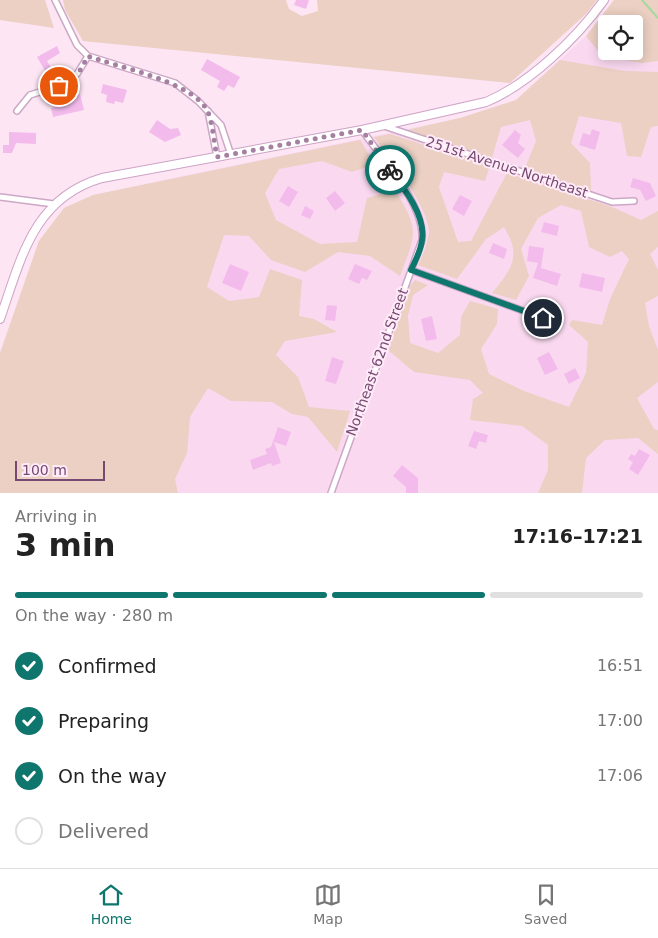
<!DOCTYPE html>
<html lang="en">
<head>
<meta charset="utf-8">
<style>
  body { margin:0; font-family:"DejaVu Sans",sans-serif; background:#f2f2f2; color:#222; height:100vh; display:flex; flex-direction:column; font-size:19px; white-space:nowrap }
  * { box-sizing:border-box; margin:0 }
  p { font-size:16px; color:#767676 }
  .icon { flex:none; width:28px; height:28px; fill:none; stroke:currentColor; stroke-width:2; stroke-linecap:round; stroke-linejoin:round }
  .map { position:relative; height:493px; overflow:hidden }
  .details { display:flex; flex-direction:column; background:#fff; flex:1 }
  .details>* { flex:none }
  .controls { position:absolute; left:598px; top:15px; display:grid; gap:10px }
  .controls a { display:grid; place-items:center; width:45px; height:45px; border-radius:5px; background:#fff; box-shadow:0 2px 12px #0003; font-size:25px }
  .scale { position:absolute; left:15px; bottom:12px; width:90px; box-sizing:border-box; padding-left:5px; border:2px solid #764972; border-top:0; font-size:14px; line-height:18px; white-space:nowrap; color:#764972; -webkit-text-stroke:4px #ffebf8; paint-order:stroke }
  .pin { position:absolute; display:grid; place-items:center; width:42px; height:42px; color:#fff; margin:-21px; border:2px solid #fff; border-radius:50%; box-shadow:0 1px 5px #0007 }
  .courier { position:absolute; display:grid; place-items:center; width:50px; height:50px; margin:-25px; border:4px solid #0f766e; border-radius:50%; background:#fff; color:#222; box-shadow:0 1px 6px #0007 }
  .head em { font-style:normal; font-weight:800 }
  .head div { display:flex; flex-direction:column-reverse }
  .head { display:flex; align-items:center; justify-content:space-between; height:85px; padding:0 15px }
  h1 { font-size:32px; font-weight:800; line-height:38px }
  .bar { display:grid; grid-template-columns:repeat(4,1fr); gap:8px 5px; align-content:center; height:60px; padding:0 15px }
  .bar i { height:6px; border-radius:4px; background:#e0e0e0 }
  .bar .current { background:#0f766e }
  .bar p { grid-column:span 4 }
  ol { padding:0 15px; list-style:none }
  li { display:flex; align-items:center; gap:15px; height:55px }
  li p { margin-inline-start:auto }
  li .icon { padding:5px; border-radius:50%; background:#0f766e; color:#fff; stroke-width:4 }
  li:last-child { color:#767676 }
  li i { width:28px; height:28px; border:2px solid #e0e0e0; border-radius:50% }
  .menu { display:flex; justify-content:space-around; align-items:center; height:70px; border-top:1px solid #e0e0e0; background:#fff; font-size:14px; color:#767676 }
  .menu a { display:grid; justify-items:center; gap:2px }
  .menu .current { color:#0f766e }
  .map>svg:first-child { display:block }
</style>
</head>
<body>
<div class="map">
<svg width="658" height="493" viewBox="0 0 658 493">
  <rect width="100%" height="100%" fill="#fde5f4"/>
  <path fill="#fad9f0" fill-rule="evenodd" d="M614,0H658V493H0V353L39,241L64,208L93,195L460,118L516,100L586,36ZM606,24H634V51H606Z"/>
  <path fill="#ebd0c3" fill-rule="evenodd" d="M0,0H45L54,28L0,20Z
    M63,0H286L289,9L302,16L318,11L317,0H597L587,13L510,83L83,41L65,10Z
    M614,0H658V61L642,63L602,56L586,36ZM606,24H634V51H606Z
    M560,60L625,71L658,72V126L651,127L641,157L627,156L621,123L579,116L571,143L590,163L591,191L525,168L536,141L530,120L501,127L492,158L407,130L460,118L516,100Z
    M390,134L490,166L485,181L444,172L439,187L458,242L471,241L507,173L612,207L641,220L658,211V247L650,254L658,270V296L645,303L649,326L658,350V382L637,398L654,429L658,430V454L638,438L605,440L586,458L582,493H538L548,470V445L522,426L470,420L473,399L483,393L470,380L414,372L388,350L410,286L415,280L428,285L413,295L408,316L410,343L438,353L460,335L461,317L470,301L498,309L497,324L481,349L489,374L524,391L569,407L586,373L588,342L569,325L572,320L602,325L610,299L629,259L622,251L610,257L589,247L581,211L561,205L538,218L521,249L529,276L516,300L492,293C512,269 522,256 504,227L486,239L457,279L418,265C423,255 428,243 429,232C429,207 389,158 374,137Z
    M360,140L375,164L352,172L322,161L279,169L265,193L276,220L320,244L357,242L367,198L395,190C420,231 416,233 400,276L370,256L338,252L305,272L271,260L249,236L224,235L207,287L229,301L259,297L270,269L302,280L299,316L314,319L337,332L285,341L276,355L298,377L309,407L350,411L337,452L308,417L292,414L272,402L231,401L208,388L190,417L187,453L175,479L178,493H0V353L39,241L64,208L93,195Z"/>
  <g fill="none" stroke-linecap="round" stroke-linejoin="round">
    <path stroke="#a5d99e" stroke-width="2" d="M642,0L658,18"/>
  </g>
  <path fill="#f3bbec" d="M296,0H309L306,9L294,5Z
    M57,46L60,53L47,61L53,71L47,74L37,57Z
    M207,59L240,77L234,88L228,85L224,91L217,87L220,81L201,70Z
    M103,84L127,90L123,103L115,101L114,104L106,102L107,95L101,93Z
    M80,94L84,110L53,117L51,108L56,107L54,100Z
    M157,120L170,129L178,128L181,135L165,142L149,132Z
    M592,129L600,132L595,150L579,145L583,133L590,135Z
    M515,130L521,135L518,143L525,149L518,158L502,145Z
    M9,132L36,133V144L16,143L12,153H3V145H9Z
    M633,178L650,183L656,196L646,201L640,190L630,187Z
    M288,186L298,192L289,207L279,201Z
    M335,191L345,203L335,211L326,198Z
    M460,195L472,201L464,216L452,209Z
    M305,206L314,211L310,219L301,215Z
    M544,222L559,226L557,236L541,232Z
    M493,243L507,249L504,259L489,253Z
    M529,246L544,248L541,268L561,274L557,286L533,278L538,263L527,261Z
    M230,264L249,272L241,291L222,283Z
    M355,264L372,271L367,280L362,278L359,284L348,279Z
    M582,273L605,278L602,292L579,287Z
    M327,305L337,306L335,321L325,320Z
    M432,316L437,339L426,341L421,319Z
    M549,352L558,369L545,375L537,358Z
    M332,357L344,361L336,384L325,381Z
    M575,368L580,378L569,384L564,374Z
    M278,427L291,432L286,446L274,442L281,463L272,466L271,463L253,470L250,460L267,454L265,449L271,447Z
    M474,431L488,435L486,443L479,441L476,449L468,446Z
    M639,449L650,455L638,475L629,469L633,462L628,459L631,454L635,456Z
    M402,465L418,478V493H406V487L393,476Z"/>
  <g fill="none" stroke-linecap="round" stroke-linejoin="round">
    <defs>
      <path id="street" d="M55,0L77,45L88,56L175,83L198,101L221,125L231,155
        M17,111L30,95L59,86L77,74L88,56
        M208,111L217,157
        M384,126L612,202L634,201
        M0,197L54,204
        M411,270L543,318
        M331,493L422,240C425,204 382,159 362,130"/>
      <path id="secondary" d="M0,319C21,259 33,198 102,178L362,130L486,102C529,84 577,38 604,0"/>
    </defs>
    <use href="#street" stroke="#cca8c6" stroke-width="8"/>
    <use href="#secondary" stroke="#cda3c6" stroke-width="10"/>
    <use href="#street" stroke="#fff" stroke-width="5"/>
    <use href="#secondary" stroke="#fff" stroke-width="8"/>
  </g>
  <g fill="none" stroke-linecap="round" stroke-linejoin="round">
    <path stroke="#a580a0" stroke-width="5" stroke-dasharray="0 9" d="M59,86L78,74L88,56C117,67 195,82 208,112C213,125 214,143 217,157L362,130L390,170"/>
    <path stroke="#0f766e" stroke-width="6" d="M390,170C404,188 426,216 422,240C421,251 415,261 411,270L543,318"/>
  </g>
  <g text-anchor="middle" stroke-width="4" stroke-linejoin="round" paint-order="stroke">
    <g font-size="14" fill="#764972" stroke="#ffebf8">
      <text transform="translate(507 167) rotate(18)" y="5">251st Avenue Northeast</text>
      <text transform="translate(377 362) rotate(-70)" y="5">Northeast 62nd Street</text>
    </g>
  </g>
</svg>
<div class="controls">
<a><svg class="icon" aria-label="locate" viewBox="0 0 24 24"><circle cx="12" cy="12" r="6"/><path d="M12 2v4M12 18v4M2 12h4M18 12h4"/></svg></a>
</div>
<div class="scale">100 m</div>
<div class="pin" style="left:59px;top:86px;background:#ea580c"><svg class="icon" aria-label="bag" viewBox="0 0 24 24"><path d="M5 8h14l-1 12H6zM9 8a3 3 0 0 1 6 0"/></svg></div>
<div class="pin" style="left:543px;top:318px;background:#1f2937"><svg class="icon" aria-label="home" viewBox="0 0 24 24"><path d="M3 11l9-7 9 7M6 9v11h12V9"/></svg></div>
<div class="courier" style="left:390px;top:170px"><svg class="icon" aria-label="bike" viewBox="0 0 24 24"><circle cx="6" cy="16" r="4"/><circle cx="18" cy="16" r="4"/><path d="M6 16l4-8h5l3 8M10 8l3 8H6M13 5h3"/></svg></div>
</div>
<section class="details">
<div class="head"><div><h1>3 min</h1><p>Arriving in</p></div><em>17:16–17:21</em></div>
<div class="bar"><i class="current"></i><i class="current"></i><i class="current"></i><i></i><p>On the way · 280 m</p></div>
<ol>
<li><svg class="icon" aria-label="check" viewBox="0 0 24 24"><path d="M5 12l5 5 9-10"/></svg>Confirmed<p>16:51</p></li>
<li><svg class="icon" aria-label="check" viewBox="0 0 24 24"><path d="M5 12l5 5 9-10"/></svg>Preparing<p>17:00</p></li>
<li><svg class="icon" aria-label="check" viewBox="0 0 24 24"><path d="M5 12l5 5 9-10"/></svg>On the way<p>17:06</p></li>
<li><i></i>Delivered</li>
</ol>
</section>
<nav class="menu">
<a class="current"><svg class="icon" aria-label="home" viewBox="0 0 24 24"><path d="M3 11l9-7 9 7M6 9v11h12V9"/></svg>Home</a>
<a><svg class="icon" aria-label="map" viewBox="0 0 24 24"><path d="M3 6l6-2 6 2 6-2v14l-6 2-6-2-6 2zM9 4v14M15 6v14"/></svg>Map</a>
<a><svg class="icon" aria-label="saved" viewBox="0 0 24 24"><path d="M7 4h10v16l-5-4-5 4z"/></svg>Saved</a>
</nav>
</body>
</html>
